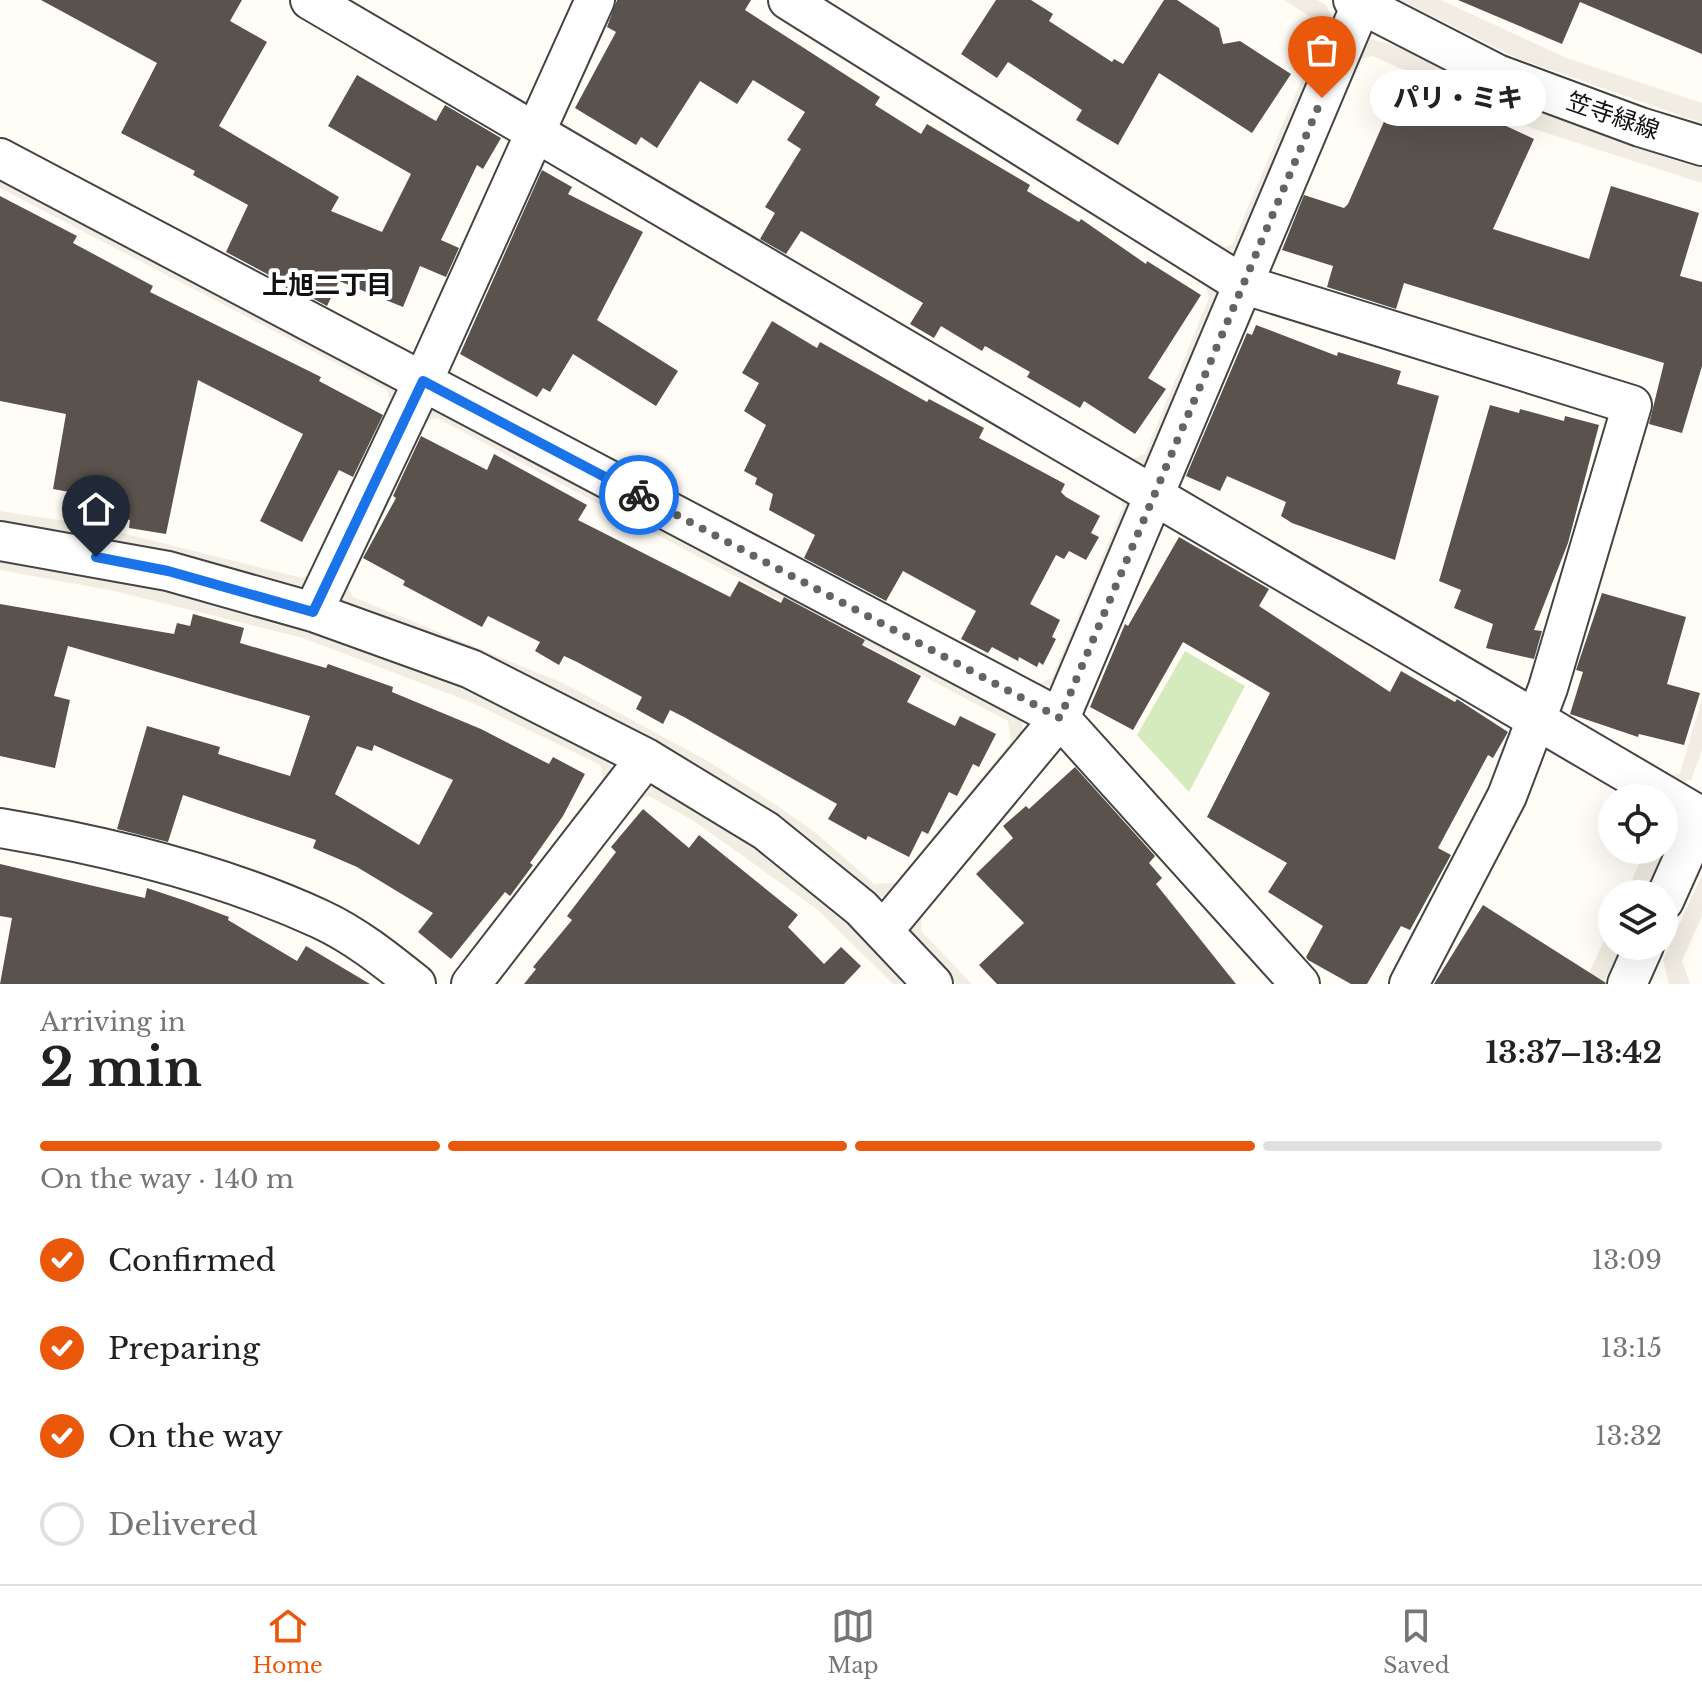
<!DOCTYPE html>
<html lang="en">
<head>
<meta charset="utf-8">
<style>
  body { margin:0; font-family:"Libre Baskerville","Noto Sans JP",serif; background:#f6f6f6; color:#222; height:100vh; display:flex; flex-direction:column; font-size:30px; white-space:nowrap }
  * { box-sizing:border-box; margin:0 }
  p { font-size:26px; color:#767676 }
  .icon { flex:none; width:44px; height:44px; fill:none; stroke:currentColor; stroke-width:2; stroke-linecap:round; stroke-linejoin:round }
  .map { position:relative; height:984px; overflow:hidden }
  .drawer { display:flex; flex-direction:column; background:#fff; flex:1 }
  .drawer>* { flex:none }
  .tools { position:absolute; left:1598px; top:784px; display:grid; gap:16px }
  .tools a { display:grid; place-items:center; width:80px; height:80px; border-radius:50%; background:#fff; box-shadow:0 8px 32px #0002; font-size:40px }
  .pin { position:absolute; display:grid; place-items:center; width:68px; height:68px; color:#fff; margin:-82px -34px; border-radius:50% 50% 50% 0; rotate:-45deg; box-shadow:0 0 8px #0007 }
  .pin .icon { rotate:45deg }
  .courier { position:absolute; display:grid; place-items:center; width:80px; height:80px; margin:-40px; border:6px solid #1a73e8; border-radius:50%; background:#fff; color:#222; box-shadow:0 2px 10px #0007 }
  .bubble { position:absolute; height:56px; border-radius:28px; background:#fff; box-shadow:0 8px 32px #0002; font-size:26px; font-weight:800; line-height:56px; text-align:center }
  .headline em { font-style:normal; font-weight:800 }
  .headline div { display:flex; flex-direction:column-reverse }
  .headline { display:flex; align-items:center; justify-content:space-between; height:136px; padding:0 40px }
  h1 { font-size:52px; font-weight:800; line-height:60px }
  .bar { display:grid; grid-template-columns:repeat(4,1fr); gap:12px 8px; align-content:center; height:96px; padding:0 40px }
  .bar i { height:10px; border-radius:6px; background:#e0e0e0 }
  .bar .selected { background:#ea580c }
  .bar p { grid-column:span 4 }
  ol { padding:0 40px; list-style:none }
  li { display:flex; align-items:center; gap:24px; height:88px }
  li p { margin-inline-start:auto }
  li .icon { padding:8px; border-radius:50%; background:#ea580c; color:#fff; stroke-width:4 }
  li:last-child { color:#767676 }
  li i { width:44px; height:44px; border:4px solid #e0e0e0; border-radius:50% }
  .tab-bar { display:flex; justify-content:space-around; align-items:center; height:112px; border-top:2px solid #e0e0e0; background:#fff; font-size:22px; color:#767676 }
  .tab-bar a { display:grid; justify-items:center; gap:4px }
  .tab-bar .selected { color:#ea580c }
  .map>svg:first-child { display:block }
</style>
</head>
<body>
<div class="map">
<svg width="1702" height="984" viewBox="0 0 1702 984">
  <rect width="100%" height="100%" fill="#fffdf5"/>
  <path fill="#d5ebbd" d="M1185,651L1245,686L1189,792L1137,735Z"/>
  <path fill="#f1ede2" d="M1284,0H1317L1326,5L1334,21L1244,252L1233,258L1213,249L1232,245L1320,36L1315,20Z
    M1400,0H1441L1567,58L1702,103V123L1515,57Z
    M1371,39L1396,46L1545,113L1702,168V183L1537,130L1373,56L1350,62L1363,43Z
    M0,175L395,383L398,390L393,412L387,390L0,188Z
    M1204,280L1220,295L1146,466L1125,462L1145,454L1209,298Z
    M435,407L1015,710L1023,725L1022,739L889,897H876L345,605L341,597L343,578L353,597L563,683L706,760L776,805L816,833L874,884L895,883L1011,742L1008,721L437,418L416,423Z
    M1115,486L1132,506L1055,687L1032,686L1052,678L1123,507Z
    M0,511L86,524L302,578L319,567L303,588L297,589L0,525Z
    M0,555L246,607L468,686L611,760L612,774L605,785L600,765L537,734L471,702L303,638L114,591L0,570Z
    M1702,698V750L1691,780L1674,782L1665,778L1680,773Z
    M650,787H660L796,875L842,914L911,984H893L817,909L694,821L649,796L634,801Z
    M1664,817L1672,824L1673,833L1647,894H1626L1645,850H1664Z
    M1702,875V916L1682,961L1690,984H1669L1663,960Z
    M922,911L921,931L972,984H956L915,943L911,929Z
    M1612,923V946H1623L1602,984H1584Z"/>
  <path fill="#5a524d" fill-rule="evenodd" d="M41,0H242L230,21L267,42L219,126L339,197L331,211L382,232L411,174L328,126L357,75L436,121L445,105L501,138L483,169L477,165L441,240L459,248L446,277L420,266L403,307L339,281L327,306L226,252L248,205L193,175L195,171L121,133L157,63Z
    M617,0H751L745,10L880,97L875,105L921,134L927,124L1030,185L1027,191L1079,222L1081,219L1146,264L1147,261L1201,295L1148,378L1166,389L1135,434L1084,401L1080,408L1027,377L1030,372L985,346L982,351L941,326L934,338L910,324L923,303L801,231L786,254L760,239L775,213L765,207L801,149L787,140L805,112L753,80L737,104L700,81L657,148L641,137L636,145L575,108L616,32L607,27Z
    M996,0H1031L1053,14L1049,21L1112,62L1114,59L1123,64L1164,0H1177L1219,28L1223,44L1240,41L1291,74L1252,133L1159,73L1118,145L1076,120L1082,110L1008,62L997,78L961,54Z
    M1458,0H1702V54L1580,2L1562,44Z
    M1403,78L1534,139L1493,229L1589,259L1611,186L1699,213L1680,276L1702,282V366L1682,433L1649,424L1664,363L1404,283L1396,309L1327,287L1333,266L1282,250L1304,195L1344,208L1348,204Z
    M542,170L572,187L568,194L643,232L597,320L678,371L656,406L573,354L550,392L543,388L537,397L460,354Z
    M0,196L77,236L73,243L153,286L150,292L321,377L319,381L383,415L353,477L339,470L302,542L260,521L303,434L198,380L166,534L129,528L130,520L100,514L103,498L53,489L66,414L0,401Z
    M772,321L817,348L820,342L927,402L929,399L984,428L979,438L1065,484L1061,492L1066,497L1100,516L1091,533L1099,537L1086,560L1069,551L1064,559L1056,555L1030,604L1060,620L1052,637L1056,639L1043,665L1039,662L1037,667L1019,657L1018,661L992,647L988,653L961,639L976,611L903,571L886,601L804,558L815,535L769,510L773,494L755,484L757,478L744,471L766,425L744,411L759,383L742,373Z
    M1256,325L1337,356L1338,352L1401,371L1397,384L1439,396L1395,560L1292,523L1281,516L1286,502L1227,476L1220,491L1186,476L1247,333L1252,335Z
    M1490,405L1519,413L1520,409L1564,421L1565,416L1599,425L1568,543L1534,630L1542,631L1534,659L1486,648L1493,624L1454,608L1461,590L1439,581Z
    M421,436L487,470L494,454L587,505L578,520L730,597L739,581L781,603L784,597L865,640L862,645L921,676L907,702L955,726L960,716L996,734L979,767L973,764L957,796L949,792L928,834L922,831L909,857L868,836L866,840L828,819L837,804L684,717L670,710L663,724L636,709L642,697L577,662L564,656L559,665L535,651L540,642L488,616L482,627L403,585L405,581L363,558L396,498L393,496Z
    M1179,537L1269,589L1259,606L1390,692L1401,671L1455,702L1457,699L1508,732L1493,758L1488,755L1438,848L1451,855L1410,930L1401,926L1367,984H1351L1308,960L1306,957L1323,926L1268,892L1287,863L1207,817L1270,693L1183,642L1133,730L1090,707L1125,624L1128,626Z
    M1602,593L1686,617L1667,684L1700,693L1684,745L1639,734L1638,737L1570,714L1583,672L1576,670Z
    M0,604L174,634L177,623L190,626L193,614L244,628L240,643L326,668L328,664L393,687L392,692L481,729L549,764L553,757L585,774L563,816L530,863L533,865L510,896L505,892L451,959L418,932L433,913L357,867L313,848L316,840L183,795L168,842L117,829L147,726L220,747L218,754L290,776L310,716L68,646L54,696L70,700L55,768L0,756ZM374,745L453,780L419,845L335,794L357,746L372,751Z
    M1075,767L1155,856L1149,863L1162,878L1156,884L1236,984H997L979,965L1024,923L976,874L1013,838L1003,826L1026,806L1029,809Z
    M643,809L689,848L699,835L798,915L788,927L824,964L841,947L861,966L844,984H524L536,969L533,967L572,920L567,916L616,852L611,847Z
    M0,864L145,898L147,888L189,902L229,917L228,920L297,961L306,946L370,984H0L12,918L0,916Z
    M1483,905L1606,983L1605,984H1434Z"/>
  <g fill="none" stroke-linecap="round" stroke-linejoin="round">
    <defs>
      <path id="minor" d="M310,0L1702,817
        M788,0L1242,284L1632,405L1548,688L1507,796L1409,984
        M1353,0L1497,74L1640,127L1702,146
        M0,158L1060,718L1300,984
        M0,541L168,571L313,612L471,669L646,758L766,831L861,908L933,984
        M313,612L423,381L595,0
        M0,828C108,846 220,873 320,919C355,935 386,960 416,984
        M1664,901L1702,816
        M883,931L1060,718L1363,0
        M471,984L646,758
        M1627,984L1644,946"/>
    </defs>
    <use href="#minor" stroke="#444" stroke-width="42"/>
    <use href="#minor" stroke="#fff" stroke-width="38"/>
  </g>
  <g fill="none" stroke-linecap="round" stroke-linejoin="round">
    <path stroke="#646461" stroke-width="8" stroke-dasharray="0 14.4" d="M639,495L1060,718L1322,98"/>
    <path stroke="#1a73e8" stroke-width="10" d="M96,557L168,571L313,612L423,381L639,495"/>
  </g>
  <g text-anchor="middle" stroke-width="8" stroke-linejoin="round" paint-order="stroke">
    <g font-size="24" fill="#111" stroke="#fff">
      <text transform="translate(1613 116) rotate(19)" y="8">笠寺緑線</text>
    </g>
    <g font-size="26" font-weight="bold" fill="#111" stroke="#fff">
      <text x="327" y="294">上旭二丁目</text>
    </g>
  </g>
</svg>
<div class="tools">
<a><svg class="icon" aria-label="locate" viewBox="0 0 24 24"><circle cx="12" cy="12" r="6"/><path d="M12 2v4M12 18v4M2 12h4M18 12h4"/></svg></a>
<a><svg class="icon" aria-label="layers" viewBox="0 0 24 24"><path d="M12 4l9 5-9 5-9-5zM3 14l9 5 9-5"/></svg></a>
</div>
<div class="pin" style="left:1322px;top:98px;background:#ea580c"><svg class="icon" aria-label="bag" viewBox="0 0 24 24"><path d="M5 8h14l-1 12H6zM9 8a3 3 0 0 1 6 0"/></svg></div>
<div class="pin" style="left:96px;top:557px;background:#1f2937"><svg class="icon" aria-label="home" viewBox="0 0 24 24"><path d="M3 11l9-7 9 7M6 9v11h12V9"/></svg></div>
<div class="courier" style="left:639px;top:495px"><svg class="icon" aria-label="bike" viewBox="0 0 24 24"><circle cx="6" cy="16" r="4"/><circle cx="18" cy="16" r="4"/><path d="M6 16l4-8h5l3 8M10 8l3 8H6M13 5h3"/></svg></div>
<div class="bubble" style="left:1370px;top:70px;width:176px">パリ・ミキ</div>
</div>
<section class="drawer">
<div class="headline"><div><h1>2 min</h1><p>Arriving in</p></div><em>13:37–13:42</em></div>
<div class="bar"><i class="selected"></i><i class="selected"></i><i class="selected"></i><i></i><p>On the way · 140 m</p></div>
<ol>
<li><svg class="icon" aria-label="check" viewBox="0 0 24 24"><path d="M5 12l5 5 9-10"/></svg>Confirmed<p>13:09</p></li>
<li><svg class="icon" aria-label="check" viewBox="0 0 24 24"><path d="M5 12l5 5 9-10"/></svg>Preparing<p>13:15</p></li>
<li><svg class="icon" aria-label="check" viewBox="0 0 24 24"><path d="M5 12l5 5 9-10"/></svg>On the way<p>13:32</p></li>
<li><i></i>Delivered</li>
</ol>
</section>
<nav class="tab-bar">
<a class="selected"><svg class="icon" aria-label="home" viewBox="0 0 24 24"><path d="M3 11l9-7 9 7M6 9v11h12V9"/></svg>Home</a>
<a><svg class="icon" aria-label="map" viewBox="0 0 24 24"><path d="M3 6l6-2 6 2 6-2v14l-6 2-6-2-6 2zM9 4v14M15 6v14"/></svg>Map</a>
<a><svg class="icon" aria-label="saved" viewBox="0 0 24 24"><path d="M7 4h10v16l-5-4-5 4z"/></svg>Saved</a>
</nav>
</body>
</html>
